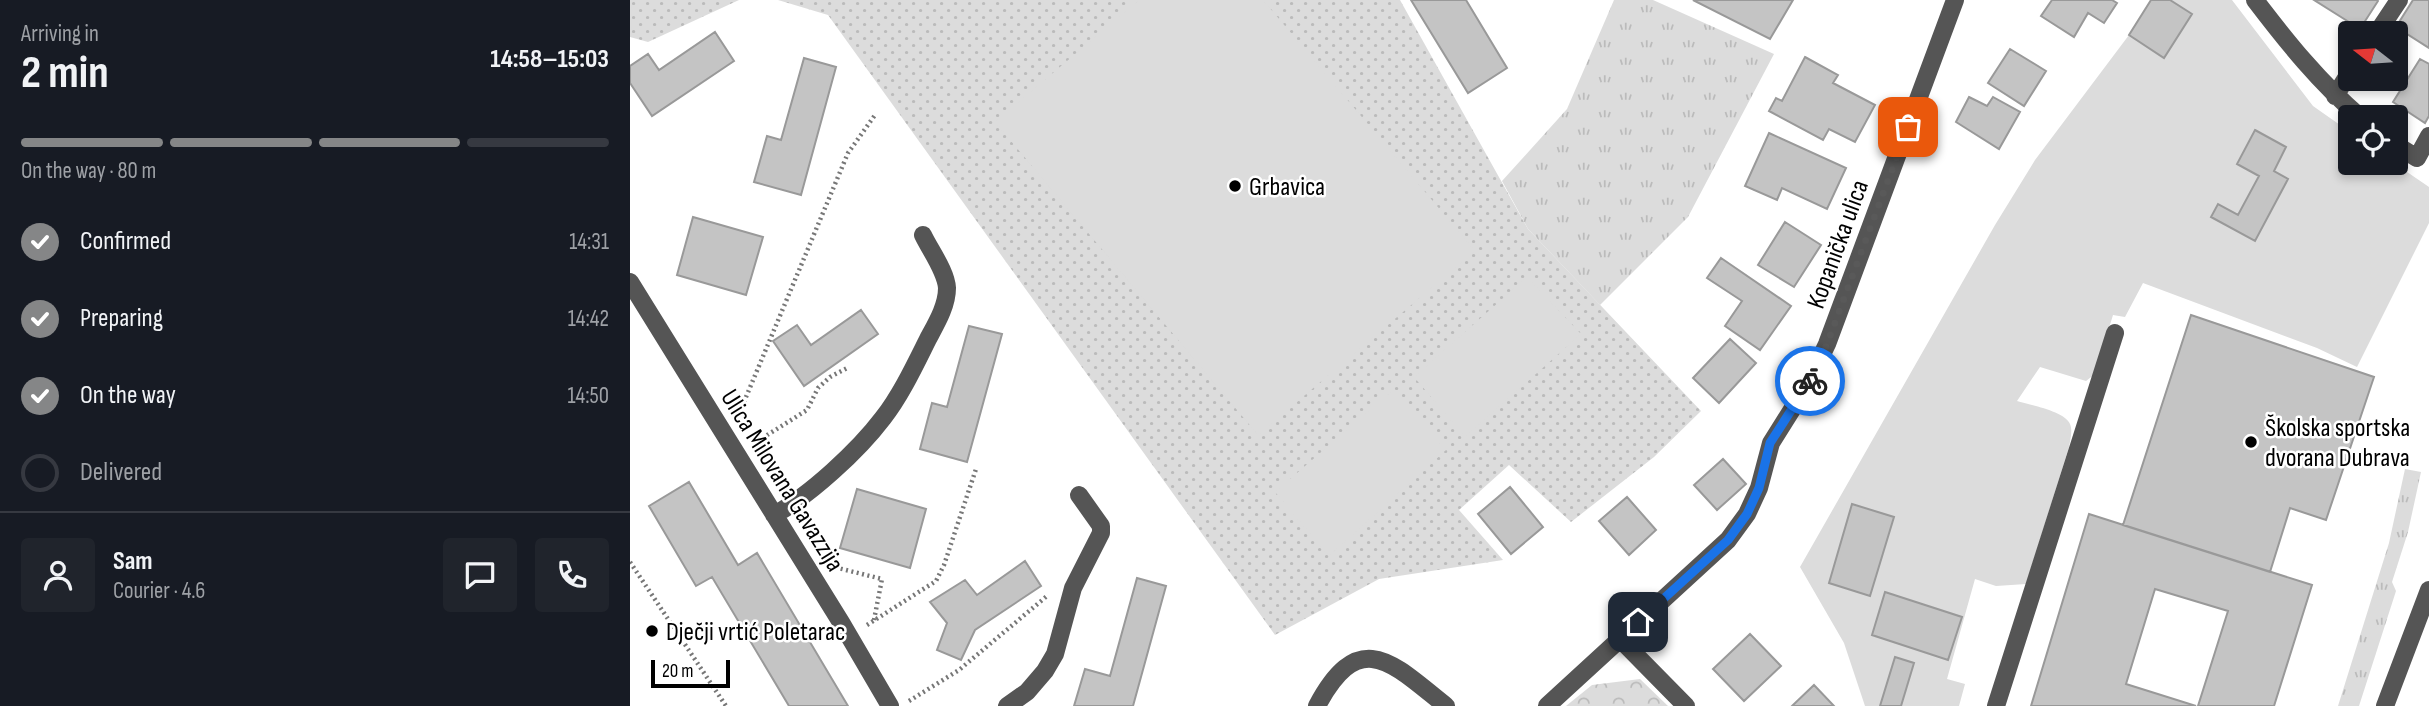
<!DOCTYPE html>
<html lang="en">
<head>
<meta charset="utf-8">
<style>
  body { margin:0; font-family:"Sofia Sans Condensed",sans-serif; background:#20242c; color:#f1f3f6; height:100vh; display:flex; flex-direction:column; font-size:26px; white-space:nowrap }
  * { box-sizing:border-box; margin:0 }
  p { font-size:23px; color:#9ea1a6 }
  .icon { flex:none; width:38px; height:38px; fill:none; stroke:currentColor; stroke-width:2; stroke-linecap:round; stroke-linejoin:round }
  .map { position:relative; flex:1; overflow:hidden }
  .drawer { display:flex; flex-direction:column; background:#171b24; width:630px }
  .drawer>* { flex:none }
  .needle { width:46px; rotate:287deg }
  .fabs { position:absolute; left:1708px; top:21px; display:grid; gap:14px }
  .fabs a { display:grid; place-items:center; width:70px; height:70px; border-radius:7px; background:#171b24; box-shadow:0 4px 10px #0003; font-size:35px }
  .scale { position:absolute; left:21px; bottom:18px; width:79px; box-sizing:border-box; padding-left:7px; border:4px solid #000; border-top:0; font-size:19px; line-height:24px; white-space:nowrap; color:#000; -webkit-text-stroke:5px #fff; paint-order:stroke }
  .pin { position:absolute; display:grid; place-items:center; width:60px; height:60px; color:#fff; margin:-30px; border-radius:14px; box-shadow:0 4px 10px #0006 }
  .courier { position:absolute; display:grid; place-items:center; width:70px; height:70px; margin:-35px; border:5px solid #1a73e8; border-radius:50%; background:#fff; color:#222; box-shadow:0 2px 9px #0007 }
  .summary em { font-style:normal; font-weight:700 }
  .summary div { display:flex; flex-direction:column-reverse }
  .summary { display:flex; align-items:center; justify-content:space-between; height:119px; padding:0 21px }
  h1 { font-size:46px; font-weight:700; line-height:52px }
  .bar { display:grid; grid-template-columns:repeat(4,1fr); gap:10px 7px; align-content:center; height:84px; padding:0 21px }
  .bar i { height:9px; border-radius:5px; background:#363941 }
  .bar .current { background:#858687 }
  .bar p { grid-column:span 4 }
  .line { display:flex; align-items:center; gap:18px; padding:0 21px; border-top:2px solid #363941 }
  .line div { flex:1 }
  .round { display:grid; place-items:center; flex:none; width:74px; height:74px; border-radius:7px; background:#20242c }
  ol { padding:0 21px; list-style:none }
  li { display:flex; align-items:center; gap:21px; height:77px }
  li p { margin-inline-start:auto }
  li .icon { padding:7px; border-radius:50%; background:#858687; color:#fff; stroke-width:4 }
  li:last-child { color:#9ea1a6 }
  li i { width:38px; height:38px; border:4px solid #363941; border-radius:50% }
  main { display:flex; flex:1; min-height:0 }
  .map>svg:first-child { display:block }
</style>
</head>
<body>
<main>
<section class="drawer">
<div class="summary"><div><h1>2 min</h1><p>Arriving in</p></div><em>14:58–15:03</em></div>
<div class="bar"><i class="current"></i><i class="current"></i><i class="current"></i><i></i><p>On the way · 80 m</p></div>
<ol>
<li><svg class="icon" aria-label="check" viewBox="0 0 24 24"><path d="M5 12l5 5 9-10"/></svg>Confirmed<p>14:31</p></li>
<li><svg class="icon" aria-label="check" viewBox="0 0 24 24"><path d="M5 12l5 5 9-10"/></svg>Preparing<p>14:42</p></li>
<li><svg class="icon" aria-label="check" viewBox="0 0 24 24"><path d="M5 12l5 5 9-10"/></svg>On the way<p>14:50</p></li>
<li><i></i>Delivered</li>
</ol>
<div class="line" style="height:126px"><a class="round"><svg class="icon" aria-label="person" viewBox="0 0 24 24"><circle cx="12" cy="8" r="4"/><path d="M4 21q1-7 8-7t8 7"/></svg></a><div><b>Sam</b><p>Courier · 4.6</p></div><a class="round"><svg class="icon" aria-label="chat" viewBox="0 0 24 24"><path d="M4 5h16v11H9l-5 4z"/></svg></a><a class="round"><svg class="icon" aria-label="phone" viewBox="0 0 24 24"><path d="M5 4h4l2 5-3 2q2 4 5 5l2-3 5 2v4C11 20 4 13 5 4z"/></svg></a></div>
</section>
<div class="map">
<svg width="1799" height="706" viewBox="0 0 1799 706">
  <defs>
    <pattern id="grass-tufts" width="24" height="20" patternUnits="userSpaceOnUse" patternTransform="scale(1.75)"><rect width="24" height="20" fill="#dcdcdc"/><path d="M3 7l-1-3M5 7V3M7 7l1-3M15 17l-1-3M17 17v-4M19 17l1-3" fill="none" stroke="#bbb"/></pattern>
    <pattern id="forest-crowns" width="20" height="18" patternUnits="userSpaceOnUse" patternTransform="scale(1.75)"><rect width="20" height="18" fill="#dcdcdc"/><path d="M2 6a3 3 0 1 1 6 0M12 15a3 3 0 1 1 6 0" fill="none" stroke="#bbb"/></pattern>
    <pattern id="park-dots" width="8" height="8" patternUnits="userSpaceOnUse" patternTransform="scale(1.75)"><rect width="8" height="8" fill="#dcdcdc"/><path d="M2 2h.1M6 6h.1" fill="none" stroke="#bbb" stroke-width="1.8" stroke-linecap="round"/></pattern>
  </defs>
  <rect width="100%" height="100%" fill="#fff"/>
  <path fill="url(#grass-tufts)" d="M984,0H1023L1144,54L1058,217L970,305L898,229L872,181L937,109Z
    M1775,469L1791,472L1778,532L1762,582L1766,591L1729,706H1708L1759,543Z"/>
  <path fill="url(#forest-crowns)" d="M1010,679L1038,706H936L962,685Z"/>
  <path fill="url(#park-dots)" d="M0,0H109L18,42L0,37Z
    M148,0H770L898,229L1071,411L1024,457L941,522L879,465L829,510L873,560L749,579L645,635L198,15Z"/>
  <path fill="#dcdcdc" d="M509,0H633L845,251L628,435L365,122Z
    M1540,0H1602L1683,106L1720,132V163H1764L1799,187V223L1727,367L1687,348L1513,283L1495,317L1483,315L1465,374L1456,381L1410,367L1387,401C1400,405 1435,411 1440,424C1443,431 1440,440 1439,447L1396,584L1366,586L1345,579L1317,679L1335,684L1329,706H1235L1214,643L1170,567L1365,225L1405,160L1499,35L1534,58L1562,14Z
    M897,277L951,334L835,437L784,377Z
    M762,391L816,450L699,556L645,492Z"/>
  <path fill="#c4c4c4" stroke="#999" stroke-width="2" d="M781,0H836L877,68L838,93Z
    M1063,0H1163L1140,39Z
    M1422,0H1482L1487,3L1474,23L1458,13L1444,37L1411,16Z
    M1521,0H1540L1562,14L1534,58L1499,35Z
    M1684,0H1747L1748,1L1730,29Z
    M1783,0H1799V48L1766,27Z
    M85,32L104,61L22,116L0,83V66L18,54L29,70Z
    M1380,49L1416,71L1394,106L1358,83Z
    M1175,57L1208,75L1203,83L1245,105L1225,142L1199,129L1193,140L1139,111L1146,98L1152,101Z
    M174,58L206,67L171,195L124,182L137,136L151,140Z
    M1790,59L1799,64V116L1795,123L1763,102Z
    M1339,97L1357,106L1363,97L1390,112L1369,149L1326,122Z
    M1625,130L1656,147L1644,171L1658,179L1625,241L1581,217L1588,204L1608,215L1629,176L1607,164Z
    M1139,133L1216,168L1197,209L1152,188L1147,200L1115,186Z
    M63,217L133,237L116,295L47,275Z
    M1155,222L1191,245L1164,287L1128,265Z
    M1091,258L1161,306L1130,350L1095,326L1112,301L1077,278Z
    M231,310L248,334L174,386L143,341L167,325L181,345Z
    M1561,315L1744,377L1696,520L1660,508L1640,572L1493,525Z
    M339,326L372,334L337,462L290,449L302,403L317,407Z
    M1100,339L1126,363L1089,403L1063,378Z
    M1093,459L1116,484L1087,510L1064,485Z
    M59,482L108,565L127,553L218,706H159L82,577L66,586L19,506Z
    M880,487L913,527L881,554L848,514Z
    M227,489L296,509L280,568L210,548Z
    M997,497L1026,530L999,555L969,521Z
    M1222,504L1264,517L1240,596L1199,583Z
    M1459,514L1682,585L1644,706H1568L1598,611L1525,589L1496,684L1566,706H1401Z
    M395,561L411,586L345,630L331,660L307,650L317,623L300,602L335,580L347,595Z
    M507,578L536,586L503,706H444L455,669L480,676Z
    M1255,592L1332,617L1318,660L1242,635Z
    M1120,634L1151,666L1114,701L1083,669Z
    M1265,657L1284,663L1271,706H1250Z
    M1184,685L1204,706H1162Z"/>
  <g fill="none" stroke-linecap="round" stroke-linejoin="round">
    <path stroke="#777" stroke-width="4.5" stroke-dasharray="2 3.5" stroke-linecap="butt" d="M105,416L111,409L218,153L245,115
      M123,444L177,410L188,388L200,377L219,367
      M0,562L96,706
      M200,566L252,579L244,620
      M237,625L306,581L314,565L346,469
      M279,701L329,670L417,596"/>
    <path stroke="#555" stroke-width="18" d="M1625,0C1657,42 1690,83 1730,117
      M1747,33L1769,0
      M1705,96L1720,72
      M1766,145L1787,158L1799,136
      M0,282L212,624L260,706
      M144,515C180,495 228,451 253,418C271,395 285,365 298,339C306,324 317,306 317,288C316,271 300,250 293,235
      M990,639L1056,706
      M377,706L397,692L415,671L425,654L443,588L471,533V526L449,495
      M687,706C730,625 763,664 816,706
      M917,706L1098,540L1117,514L1129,488L1141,443L1178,384L1197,344L1325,0
      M1366,706L1485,333
      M1755,706L1799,590"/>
  </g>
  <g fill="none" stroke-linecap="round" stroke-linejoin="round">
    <path stroke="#595959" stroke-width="7" stroke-dasharray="0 12.6" d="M1180,381L1197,344L1278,127"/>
    <path stroke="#1a73e8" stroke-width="9" d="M1008,622L1098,540L1117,514L1129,488L1140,443L1180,381"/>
  </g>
  <g fill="#000" stroke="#fff" stroke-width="2.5">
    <circle cx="605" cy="186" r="7"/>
    <circle cx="1621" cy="442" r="7"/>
    <circle cx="22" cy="631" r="7"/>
  </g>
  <g text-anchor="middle" stroke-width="5" stroke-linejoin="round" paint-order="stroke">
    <g font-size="26" fill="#000" stroke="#fff" text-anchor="start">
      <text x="619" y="195">Grbavica</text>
      <text x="1635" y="436">Školska sportska<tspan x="1635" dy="30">dvorana Dubrava</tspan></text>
      <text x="36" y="640">Dječji vrtić Poletarac</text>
    </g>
    <g font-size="26" fill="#000" stroke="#fff">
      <text transform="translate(1207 244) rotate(-70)" y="9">Kopanička ulica</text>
      <text transform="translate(153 480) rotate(58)" y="9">Ulica Milovana Gavazzija</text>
    </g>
  </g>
</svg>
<div class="fabs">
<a><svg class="needle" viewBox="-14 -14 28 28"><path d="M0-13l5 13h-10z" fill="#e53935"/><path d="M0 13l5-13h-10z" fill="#9ea1a6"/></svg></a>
<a><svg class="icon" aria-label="locate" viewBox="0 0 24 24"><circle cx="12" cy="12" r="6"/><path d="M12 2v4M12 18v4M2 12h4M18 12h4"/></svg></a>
</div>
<div class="scale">20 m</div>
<div class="pin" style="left:1278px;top:127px;background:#ea580c"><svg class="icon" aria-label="bag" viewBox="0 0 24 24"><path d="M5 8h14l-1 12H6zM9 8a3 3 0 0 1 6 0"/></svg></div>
<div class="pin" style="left:1008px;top:622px;background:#1f2937"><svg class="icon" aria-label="home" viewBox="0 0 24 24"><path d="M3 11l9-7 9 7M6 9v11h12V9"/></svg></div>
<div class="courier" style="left:1180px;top:381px"><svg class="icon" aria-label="bike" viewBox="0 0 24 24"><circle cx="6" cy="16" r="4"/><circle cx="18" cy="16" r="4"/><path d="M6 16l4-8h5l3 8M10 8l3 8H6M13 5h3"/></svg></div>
</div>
</main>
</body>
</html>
